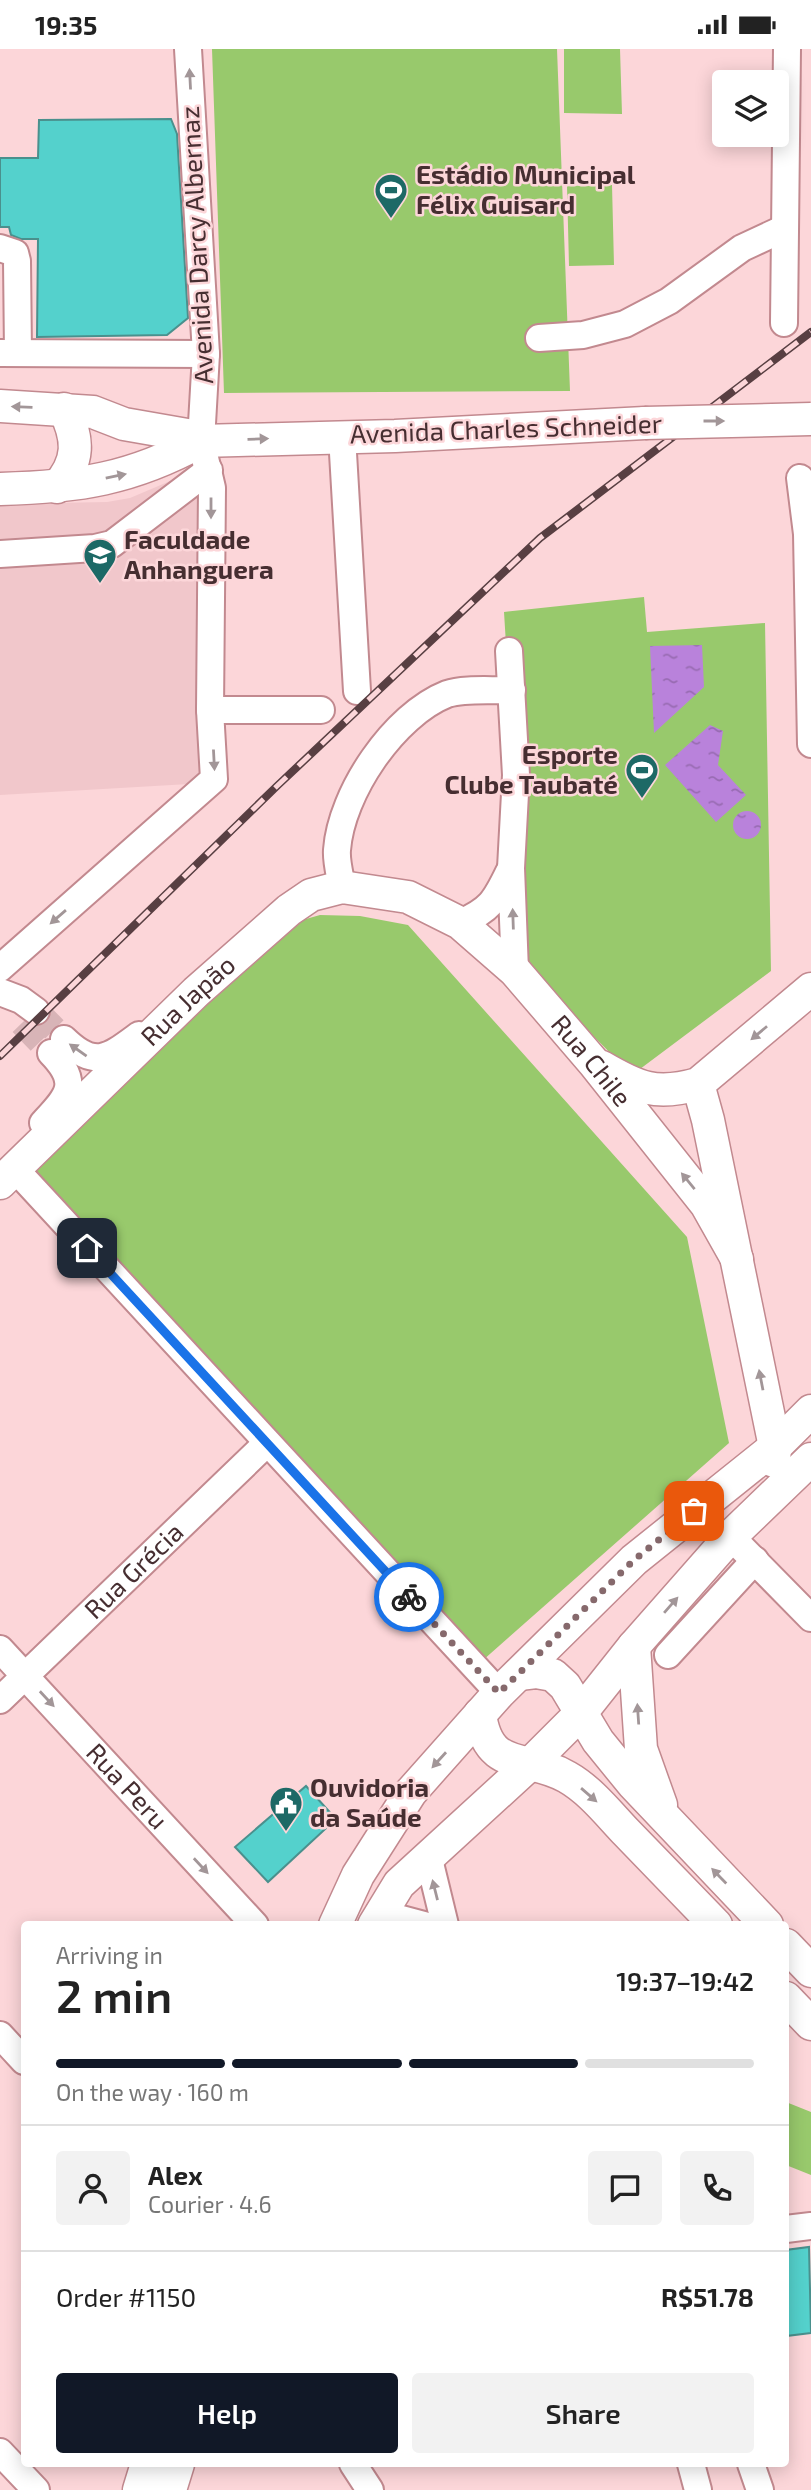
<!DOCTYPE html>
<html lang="en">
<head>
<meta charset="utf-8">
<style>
  body { margin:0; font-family:"Exo 2",sans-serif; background:#f2f2f2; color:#222; height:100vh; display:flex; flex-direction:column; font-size:26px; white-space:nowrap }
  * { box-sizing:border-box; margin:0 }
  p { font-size:23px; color:#767676 }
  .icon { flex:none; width:38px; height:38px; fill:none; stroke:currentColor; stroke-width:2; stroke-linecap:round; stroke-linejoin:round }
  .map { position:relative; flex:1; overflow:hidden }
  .panel { position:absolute; left:21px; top:1872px; width:768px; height:546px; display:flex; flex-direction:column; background:#fff; border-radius:7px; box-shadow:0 4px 18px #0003 }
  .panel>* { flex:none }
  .fabs { position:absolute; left:712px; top:21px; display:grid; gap:14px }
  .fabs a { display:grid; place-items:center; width:77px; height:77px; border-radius:7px; background:#fff; box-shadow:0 4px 18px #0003; font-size:35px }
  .pin { position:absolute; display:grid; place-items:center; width:60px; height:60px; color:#fff; margin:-30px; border-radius:14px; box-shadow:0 4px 10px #0006 }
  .courier { position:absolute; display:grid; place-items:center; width:70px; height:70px; margin:-35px; border:5px solid #1a73e8; border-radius:50%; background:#fff; color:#222; box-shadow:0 2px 9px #0007 }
  .head em { font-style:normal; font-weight:600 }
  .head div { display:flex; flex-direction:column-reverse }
  .head { display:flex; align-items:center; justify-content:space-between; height:119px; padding:0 35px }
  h1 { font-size:46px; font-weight:600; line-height:52px }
  .bar { display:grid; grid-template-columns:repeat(4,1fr); gap:10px 7px; align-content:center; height:84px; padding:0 35px }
  .bar i { height:9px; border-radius:5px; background:#e0e0e0 }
  .bar .selected { background:#111827 }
  .bar p { grid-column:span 4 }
  .line { display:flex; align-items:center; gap:18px; padding:0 35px; border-top:2px solid #e0e0e0 }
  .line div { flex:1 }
  .round { display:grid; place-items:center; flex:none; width:74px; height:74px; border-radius:7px; background:#f2f2f2 }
  .cta { display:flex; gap:14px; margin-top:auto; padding:14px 35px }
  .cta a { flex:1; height:80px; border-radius:7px; background:#111827; color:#fff; font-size:28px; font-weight:600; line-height:80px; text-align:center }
  .cta a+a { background:#f2f2f2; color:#222 }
  .status { display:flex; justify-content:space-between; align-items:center; height:49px; padding:0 35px; background:#fff; direction:ltr }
  .status svg { height:19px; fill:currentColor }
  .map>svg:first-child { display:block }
</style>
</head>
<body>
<div class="status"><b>19:35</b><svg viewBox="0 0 49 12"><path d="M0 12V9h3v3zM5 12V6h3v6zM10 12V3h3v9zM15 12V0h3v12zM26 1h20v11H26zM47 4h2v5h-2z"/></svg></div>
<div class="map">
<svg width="811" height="2441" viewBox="0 0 811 2441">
  <defs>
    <pattern id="water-ripples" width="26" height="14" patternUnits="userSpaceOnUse" patternTransform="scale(1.75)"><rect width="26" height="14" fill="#b982db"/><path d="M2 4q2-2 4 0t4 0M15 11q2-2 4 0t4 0" fill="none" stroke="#986bb2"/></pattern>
  </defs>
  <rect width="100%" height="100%" fill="#fcd6d9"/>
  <path fill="#f1c7cb" d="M182,427L195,437L199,449L206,734L0,746V455L107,453L130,449Z"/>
  <path fill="#98c96c" d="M212,0H557L570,342L224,344Z
    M564,0H620L622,65L564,64Z
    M612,136L614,216L569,217L567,137Z
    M644,548L647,583L765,574L771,922L632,1026L526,919L504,563Z
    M320,866L360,867L408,876L687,1188L729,1394L482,1612L32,1126L255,899L285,876Z
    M786,2053L811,2063V2126L786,2116Z"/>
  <path fill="url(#water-ripples)" d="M702,596L704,638L654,684L650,597Z
    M710,676L723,682L718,716L746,746L716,773L665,716Z
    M733 776a14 14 0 1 1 28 0a14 14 0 1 1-28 0Z"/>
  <path fill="#54d1cc" stroke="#4a908d" stroke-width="2" d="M171,70L177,85L188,269L167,286L37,288L38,190H21L11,186L9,178H0V109H38L39,71Z
    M306,1737L336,1770L268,1833L235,1798Z
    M809,2198L811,2284L786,2287V2201Z"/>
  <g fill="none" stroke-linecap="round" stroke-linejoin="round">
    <path stroke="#d8b4b7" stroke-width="26" stroke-dasharray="26 13" stroke-linecap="butt" d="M36,962L64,990
      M22,974L51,1004"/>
    <defs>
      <g id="minor">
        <path d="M0,199L15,204L17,212L18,304"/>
        <path d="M784,274L787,0"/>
        <path d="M539,289L583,286L625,275L669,252L742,199L785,179"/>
        <path d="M0,304L206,305"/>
        <path d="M342,387L357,642"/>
        <path d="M800,429L807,485L811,695"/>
        <path d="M0,505L95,499L112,495L209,421"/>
        <path d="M509,602L516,726L511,819L515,922"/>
        <path d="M210,661H321"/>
        <path d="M342,838C340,826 336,812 337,801C341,744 394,666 447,645C465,639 492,642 512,641"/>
        <path d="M460,874C490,861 495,852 509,823"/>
        <path d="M0,919L214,730L210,661L212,439L201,392L206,305L188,0"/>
        <path d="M0,943L21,951L36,962"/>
        <path d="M64,990C95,1020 108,1009 139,986"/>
        <path d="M43,1074C68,1047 81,1035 51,1004"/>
        <path d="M16,1121L499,1644"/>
        <path d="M742,1499L811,1569"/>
        <path id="s1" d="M0,1600L255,1876"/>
        <path d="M668,1606L755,1511"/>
        <path id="s2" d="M0,1651L267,1394"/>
        <path d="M428,1806L445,1876"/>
        <path d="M379,1864L424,1876"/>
        <path d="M0,1986L24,2012"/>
        <path d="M786,2180L811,2177"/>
        <path d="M0,2403L36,2441"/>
        <path d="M353,2415L370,2441"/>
        <path d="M691,2415L698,2441"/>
        <path d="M751,2415L760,2441"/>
      </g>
      <g id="major">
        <path d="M0,357L93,363L124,375L187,386L201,392L395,387L645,374"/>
        <path d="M57,438C80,412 79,390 64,360"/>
        <path d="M0,440C78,438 132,430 201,392"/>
        <path d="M602,1018C638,1039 656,1047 698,1035L811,940"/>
        <path d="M698,1035L708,1071L775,1398L774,1412"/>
        <path id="s3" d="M0,1134L196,943L289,861L311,846L342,838L408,848L460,874L515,922L594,1014L706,1155L737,1210"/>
        <path d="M634,1597L641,1700L661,1756"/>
        <path d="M519,1625L536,1623L553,1626L565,1637L598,1692L633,1735L767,1876"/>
        <path d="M480,1665C488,1725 528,1705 567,1728C590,1741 608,1764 626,1783C656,1814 686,1845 716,1876"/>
        <path d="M335,1876L358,1826L411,1743L499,1644L634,1511L775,1398L811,1362"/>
        <path d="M374,1876L399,1835L529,1716L580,1665L634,1597L730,1488L811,1410"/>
        <path d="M786,1896L811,1922"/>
        <path d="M786,1949L811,1975"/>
        <path d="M139,2441L147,2415"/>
        <path d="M170,2441L178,2415"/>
      </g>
    </defs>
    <use href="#minor" stroke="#c2898f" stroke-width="30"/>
    <use href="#major" stroke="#c2898f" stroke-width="35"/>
    <use href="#minor" stroke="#fff" stroke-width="26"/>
    <use href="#major" stroke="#fff" stroke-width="32"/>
    <defs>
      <path id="rail" d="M0,1007L277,737L540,489L811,283"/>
    </defs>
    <use href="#rail" stroke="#583f42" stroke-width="8"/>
    <use href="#rail" stroke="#fcd6d9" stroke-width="5" stroke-dasharray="16" stroke-linecap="butt"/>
    <defs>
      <path id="major-bridge" d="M645,374L811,370"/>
    </defs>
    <use href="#major-bridge" stroke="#c2898f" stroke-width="35" stroke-linecap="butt"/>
    <use href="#major-bridge" stroke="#fff" stroke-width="32"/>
  </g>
  <defs><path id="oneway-solid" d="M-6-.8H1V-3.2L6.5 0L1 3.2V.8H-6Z" transform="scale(1.75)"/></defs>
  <g fill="#a29698">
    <use href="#oneway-solid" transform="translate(190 30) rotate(-93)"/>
    <use href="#oneway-solid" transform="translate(22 358) rotate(-178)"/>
    <use href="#oneway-solid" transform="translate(714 372)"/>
    <use href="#oneway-solid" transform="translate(258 390) rotate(-2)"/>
    <use href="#oneway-solid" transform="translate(116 427) rotate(-12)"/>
    <use href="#oneway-solid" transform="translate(211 459) rotate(90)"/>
    <use href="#oneway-solid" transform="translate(214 711) rotate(87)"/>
    <use href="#oneway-solid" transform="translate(58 868) rotate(139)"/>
    <use href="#oneway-solid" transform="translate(513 870) rotate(-92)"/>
    <use href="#oneway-solid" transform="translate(759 984) rotate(140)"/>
    <use href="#oneway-solid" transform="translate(78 1001) rotate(-145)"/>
    <use href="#oneway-solid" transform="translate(688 1132) rotate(-129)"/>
    <use href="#oneway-solid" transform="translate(761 1331) rotate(-101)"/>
    <use href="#oneway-solid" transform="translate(671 1556) rotate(-49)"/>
    <use href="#oneway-solid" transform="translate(47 1650) rotate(47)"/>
    <use href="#oneway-solid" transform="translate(638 1665) rotate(-94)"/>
    <use href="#oneway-solid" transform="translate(439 1711) rotate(132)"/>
    <use href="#oneway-solid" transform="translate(589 1746) rotate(41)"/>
    <use href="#oneway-solid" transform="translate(201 1817) rotate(47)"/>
    <use href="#oneway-solid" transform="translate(719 1827) rotate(-134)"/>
    <use href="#oneway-solid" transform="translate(435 1841) rotate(-104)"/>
  </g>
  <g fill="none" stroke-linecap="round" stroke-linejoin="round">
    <path stroke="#86696c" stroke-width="7" stroke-dasharray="0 12.6" d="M409,1548L499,1644L634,1511L694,1462"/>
    <path stroke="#1a73e8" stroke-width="9" d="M87,1199L409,1548"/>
  </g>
  <defs>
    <symbol id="stadium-pin" viewBox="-11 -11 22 30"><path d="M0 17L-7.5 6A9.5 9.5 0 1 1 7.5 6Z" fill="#1d6966" stroke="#fcd6d9"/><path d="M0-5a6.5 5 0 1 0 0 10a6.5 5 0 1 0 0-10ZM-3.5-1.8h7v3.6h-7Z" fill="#fff"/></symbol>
    <symbol id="university-pin" viewBox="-11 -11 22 30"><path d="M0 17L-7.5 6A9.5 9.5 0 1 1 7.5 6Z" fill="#1d6966" stroke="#fcd6d9"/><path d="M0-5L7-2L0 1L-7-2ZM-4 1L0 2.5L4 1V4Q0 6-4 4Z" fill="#fff"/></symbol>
    <symbol id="civic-pin" viewBox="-11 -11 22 30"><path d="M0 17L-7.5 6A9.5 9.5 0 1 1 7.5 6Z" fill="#1d6966" stroke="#fcd6d9"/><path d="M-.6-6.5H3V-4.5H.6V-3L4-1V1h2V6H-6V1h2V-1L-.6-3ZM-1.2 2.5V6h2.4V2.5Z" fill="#fff"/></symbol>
  </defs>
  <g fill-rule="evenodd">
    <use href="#stadium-pin" x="372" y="122" width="38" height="52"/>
    <use href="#university-pin" x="81" y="487" width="38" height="52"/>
    <use href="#stadium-pin" x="623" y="702" width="38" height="52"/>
    <use href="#civic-pin" x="267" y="1735" width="38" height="52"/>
  </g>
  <g text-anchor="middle" stroke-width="5" stroke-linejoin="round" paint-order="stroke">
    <g font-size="26" font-weight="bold" fill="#462e31" stroke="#fcd6d9" text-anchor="start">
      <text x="416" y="135">Estádio Municipal<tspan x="416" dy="30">Félix Guisard</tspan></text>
      <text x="124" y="500">Faculdade<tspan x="124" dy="30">Anhanguera</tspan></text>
      <text x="618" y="715" text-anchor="end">Esporte<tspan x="618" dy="30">Clube Taubaté</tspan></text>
      <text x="310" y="1748">Ouvidoria<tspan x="310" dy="30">da Saúde</tspan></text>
    </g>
    <g font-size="26" fill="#462e31" stroke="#fcd6d9">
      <text transform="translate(197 196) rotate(-93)" y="9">Avenida Darcy Albernaz</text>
      <text transform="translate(506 380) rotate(-2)" y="9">Avenida Charles Schneider</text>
      <text dy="9" stroke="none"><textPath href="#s3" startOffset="262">Rua Japão</textPath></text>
      <text dy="9" stroke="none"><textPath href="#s3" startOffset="772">Rua Chile</textPath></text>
      <text dy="9" stroke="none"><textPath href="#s2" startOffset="186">Rua Grécia</textPath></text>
      <text dy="9" stroke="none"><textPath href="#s1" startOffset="187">Rua Peru</textPath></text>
    </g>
  </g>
</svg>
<div class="fabs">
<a><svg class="icon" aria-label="layers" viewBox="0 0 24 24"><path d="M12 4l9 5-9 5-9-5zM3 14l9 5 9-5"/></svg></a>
</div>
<div class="pin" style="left:694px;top:1462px;background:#ea580c"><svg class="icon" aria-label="bag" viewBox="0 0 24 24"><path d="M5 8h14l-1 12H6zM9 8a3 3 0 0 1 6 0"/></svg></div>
<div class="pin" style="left:87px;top:1199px;background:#1f2937"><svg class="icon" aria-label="home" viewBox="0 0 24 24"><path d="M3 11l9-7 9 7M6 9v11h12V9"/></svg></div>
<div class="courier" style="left:409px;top:1548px"><svg class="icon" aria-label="bike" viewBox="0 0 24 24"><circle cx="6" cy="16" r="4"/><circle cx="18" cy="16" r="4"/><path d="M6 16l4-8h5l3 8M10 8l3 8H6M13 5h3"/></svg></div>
<section class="panel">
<div class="head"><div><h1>2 min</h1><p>Arriving in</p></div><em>19:37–19:42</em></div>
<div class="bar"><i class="selected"></i><i class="selected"></i><i class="selected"></i><i></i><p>On the way · 160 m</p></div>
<div class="line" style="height:126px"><a class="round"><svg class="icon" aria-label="person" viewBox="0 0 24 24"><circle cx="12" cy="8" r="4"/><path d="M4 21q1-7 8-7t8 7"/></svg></a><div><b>Alex</b><p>Courier · 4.6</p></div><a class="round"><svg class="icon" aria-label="chat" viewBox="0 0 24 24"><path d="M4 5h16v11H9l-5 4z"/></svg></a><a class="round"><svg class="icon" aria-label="phone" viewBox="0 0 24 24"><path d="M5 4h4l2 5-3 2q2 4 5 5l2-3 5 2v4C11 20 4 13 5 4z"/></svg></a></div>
<div class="line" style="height:91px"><div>Order #1150</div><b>R$51.78</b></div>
<div class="cta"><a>Help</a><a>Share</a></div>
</section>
</div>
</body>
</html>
